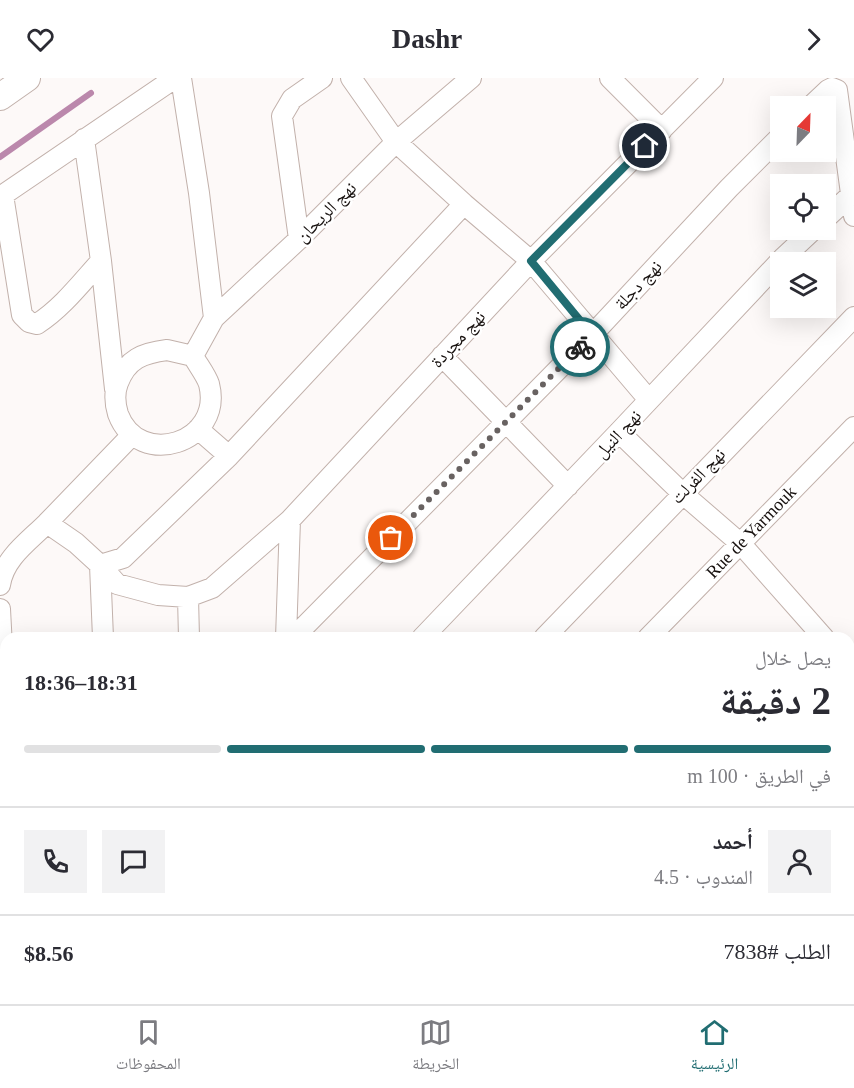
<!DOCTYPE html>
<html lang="ar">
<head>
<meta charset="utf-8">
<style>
  body { margin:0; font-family:"Times New Roman","Noto Naskh Arabic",serif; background:#f2f2f3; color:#2b2b33; direction:rtl; height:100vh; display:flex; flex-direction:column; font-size:22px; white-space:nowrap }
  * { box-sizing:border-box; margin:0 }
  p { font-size:20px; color:#7c7c81 }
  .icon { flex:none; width:33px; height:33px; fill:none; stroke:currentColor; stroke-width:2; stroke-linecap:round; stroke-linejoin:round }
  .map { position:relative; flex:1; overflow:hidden; direction:ltr }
  .panel { position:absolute; left:0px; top:554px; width:855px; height:374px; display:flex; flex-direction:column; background:#fff; border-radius:18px 18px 0 0; box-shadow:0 6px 24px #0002; direction:rtl }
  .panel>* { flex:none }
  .needle { width:39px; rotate:23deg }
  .fabs { position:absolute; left:770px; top:18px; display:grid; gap:12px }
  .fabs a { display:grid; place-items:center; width:66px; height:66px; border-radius:0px; background:#fff; box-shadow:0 6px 24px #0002; font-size:30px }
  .pin { position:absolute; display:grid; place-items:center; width:51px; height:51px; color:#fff; margin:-26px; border:3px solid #fff; border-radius:50%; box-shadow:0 2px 6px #0007 }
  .courier { position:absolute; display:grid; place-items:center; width:60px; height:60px; margin:-30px; border:4px solid #216d72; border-radius:50%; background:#fff; color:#222; box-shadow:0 2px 8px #0007 }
  .headline em { font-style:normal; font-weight:700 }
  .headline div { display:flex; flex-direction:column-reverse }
  .headline { display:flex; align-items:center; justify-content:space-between; height:102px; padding:0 24px }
  h1 { font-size:39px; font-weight:700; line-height:45px }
  .bar { display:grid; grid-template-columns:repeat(4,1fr); gap:9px 6px; align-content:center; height:72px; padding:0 24px }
  .bar i { height:8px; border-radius:4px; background:#e1e1e2 }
  .bar .current { background:#216d72 }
  .bar p { grid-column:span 4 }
  .line { display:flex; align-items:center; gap:15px; padding:0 24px; border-top:2px solid #e1e1e2 }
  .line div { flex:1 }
  .round { display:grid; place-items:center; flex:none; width:63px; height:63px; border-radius:0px; background:#f2f2f3 }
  header { display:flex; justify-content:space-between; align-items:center; height:78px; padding:0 24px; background:#fff; font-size:27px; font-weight:700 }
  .menu { display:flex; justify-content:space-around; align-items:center; height:84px; border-top:2px solid #e1e1e2; background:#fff; font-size:16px; color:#7c7c81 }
  .menu a { display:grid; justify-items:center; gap:3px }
  .menu .current { color:#216d72 }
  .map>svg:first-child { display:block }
</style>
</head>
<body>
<header><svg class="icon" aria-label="forward" viewBox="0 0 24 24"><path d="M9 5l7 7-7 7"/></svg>Dashr<svg class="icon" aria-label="heart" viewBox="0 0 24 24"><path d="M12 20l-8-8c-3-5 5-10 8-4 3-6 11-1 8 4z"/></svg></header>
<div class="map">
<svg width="854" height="926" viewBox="0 0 854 926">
  <rect width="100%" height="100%" fill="#fdf9f8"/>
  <path fill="#fdede7" d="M0,796L6,869V911H0Z"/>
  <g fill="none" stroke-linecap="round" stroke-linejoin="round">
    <path stroke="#bb88ac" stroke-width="6" d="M0,79L91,15"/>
    <defs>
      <path id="minor" d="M181,0L199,115L214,240
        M351,0L396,64L464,126L531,183L649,322
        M610,0L662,52
        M811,28L828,12L832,10L837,12L854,138
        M84,61L101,183L115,311
        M3,117L22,237L29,244L37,246C62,230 81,205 101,183
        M0,119L175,0
        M825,141L851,117
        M299,161L282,38L292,21L322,0
        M167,272L193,278C198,287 206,297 209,306C224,365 139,392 118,336C115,326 114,315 118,305C127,281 143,275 167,272Z
        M193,278L214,240L299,161L396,64L471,0
        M442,278L568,408
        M198,351L229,378
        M619,354L682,415L741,466L824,560
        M132,357L47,445L76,465L100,487L123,480L229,378L464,126
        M0,507C4,480 28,464 47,445
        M188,519L189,560
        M0,531L6,645
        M103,560L100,487L117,506L158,517L188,519L212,510L290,442L531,183L713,0
        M286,560L290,442
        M293,560L592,257L729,110L780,59
        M422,560L619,354L783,180L813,152
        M544,560L854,239
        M648,560L854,349
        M849,622L854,629
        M849,859H854
        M22,921V926
        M282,921L287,926
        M155,926L190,921
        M351,926L355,921
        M812,926V921"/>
      <path id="tertiary" d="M0,19L27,0
        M849,610L854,605
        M696,926L698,921"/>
    </defs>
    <use href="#minor" stroke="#c2b1ab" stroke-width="22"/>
    <use href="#tertiary" stroke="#c2b1ab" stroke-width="28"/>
    <use href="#minor" stroke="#fff" stroke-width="20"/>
    <use href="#tertiary" stroke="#fff" stroke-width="26"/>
  </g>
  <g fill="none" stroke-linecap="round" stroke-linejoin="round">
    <path stroke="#686261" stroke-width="6" stroke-dasharray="0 10.8" d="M391,460L580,269"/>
    <path stroke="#216d72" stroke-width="8" d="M580,269L592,257L531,183L645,68"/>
  </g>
  <g text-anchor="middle" stroke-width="5" stroke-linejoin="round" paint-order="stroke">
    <g font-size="18" fill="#17110f" stroke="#fff">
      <text transform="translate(326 134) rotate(-45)" y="6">نهج الريحان</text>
      <text transform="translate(638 207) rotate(-47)" y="6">نهج دجلة</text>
      <text transform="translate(458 261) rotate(-47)" y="6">نهج مجردة</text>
      <text transform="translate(618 356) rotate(-47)" y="6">نهج النيل</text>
      <text transform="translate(698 398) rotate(-46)" y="6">نهج الفرلت</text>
      <text transform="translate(751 454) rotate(-46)" y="6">Rue de Yarmouk</text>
    </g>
  </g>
</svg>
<div class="fabs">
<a><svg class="needle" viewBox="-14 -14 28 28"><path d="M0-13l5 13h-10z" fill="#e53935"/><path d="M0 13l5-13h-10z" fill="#7c7c81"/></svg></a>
<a><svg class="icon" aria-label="locate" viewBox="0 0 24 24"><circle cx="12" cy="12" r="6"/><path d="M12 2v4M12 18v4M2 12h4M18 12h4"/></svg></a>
<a><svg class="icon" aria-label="layers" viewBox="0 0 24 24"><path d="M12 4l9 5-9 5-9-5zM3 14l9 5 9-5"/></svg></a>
</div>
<div class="pin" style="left:391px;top:460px;background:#ea580c"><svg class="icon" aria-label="bag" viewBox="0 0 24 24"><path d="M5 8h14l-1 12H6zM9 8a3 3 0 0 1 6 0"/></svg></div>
<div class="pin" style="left:645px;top:68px;background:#1f2937"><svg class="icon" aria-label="home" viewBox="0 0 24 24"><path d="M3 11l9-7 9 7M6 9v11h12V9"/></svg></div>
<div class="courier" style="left:580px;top:269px"><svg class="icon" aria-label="bike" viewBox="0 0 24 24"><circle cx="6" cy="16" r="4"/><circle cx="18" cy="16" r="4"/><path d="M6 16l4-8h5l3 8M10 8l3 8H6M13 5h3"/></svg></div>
<section class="panel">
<div class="headline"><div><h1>2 دقيقة</h1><p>يصل خلال</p></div><em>18:31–18:36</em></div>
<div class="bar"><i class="current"></i><i class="current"></i><i class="current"></i><i></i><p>في الطريق · 100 m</p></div>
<div class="line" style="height:108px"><a class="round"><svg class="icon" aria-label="person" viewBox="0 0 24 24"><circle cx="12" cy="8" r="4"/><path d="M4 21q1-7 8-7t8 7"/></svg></a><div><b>أحمد</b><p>المندوب · 4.5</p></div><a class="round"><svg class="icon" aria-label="chat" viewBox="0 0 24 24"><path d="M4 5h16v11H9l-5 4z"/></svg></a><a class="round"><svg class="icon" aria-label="phone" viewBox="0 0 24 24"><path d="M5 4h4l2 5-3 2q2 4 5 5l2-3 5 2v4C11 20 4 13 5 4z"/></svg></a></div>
<div class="line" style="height:78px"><div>الطلب #7838</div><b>$8.56</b></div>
</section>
</div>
<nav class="menu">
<a class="current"><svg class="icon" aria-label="home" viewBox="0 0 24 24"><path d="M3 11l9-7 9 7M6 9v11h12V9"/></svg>الرئيسية</a>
<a><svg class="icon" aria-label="map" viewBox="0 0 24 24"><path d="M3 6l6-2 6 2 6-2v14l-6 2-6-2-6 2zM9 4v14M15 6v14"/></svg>الخريطة</a>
<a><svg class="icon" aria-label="saved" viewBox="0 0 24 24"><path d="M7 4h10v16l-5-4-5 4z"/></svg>المحفوظات</a>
</nav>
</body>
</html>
